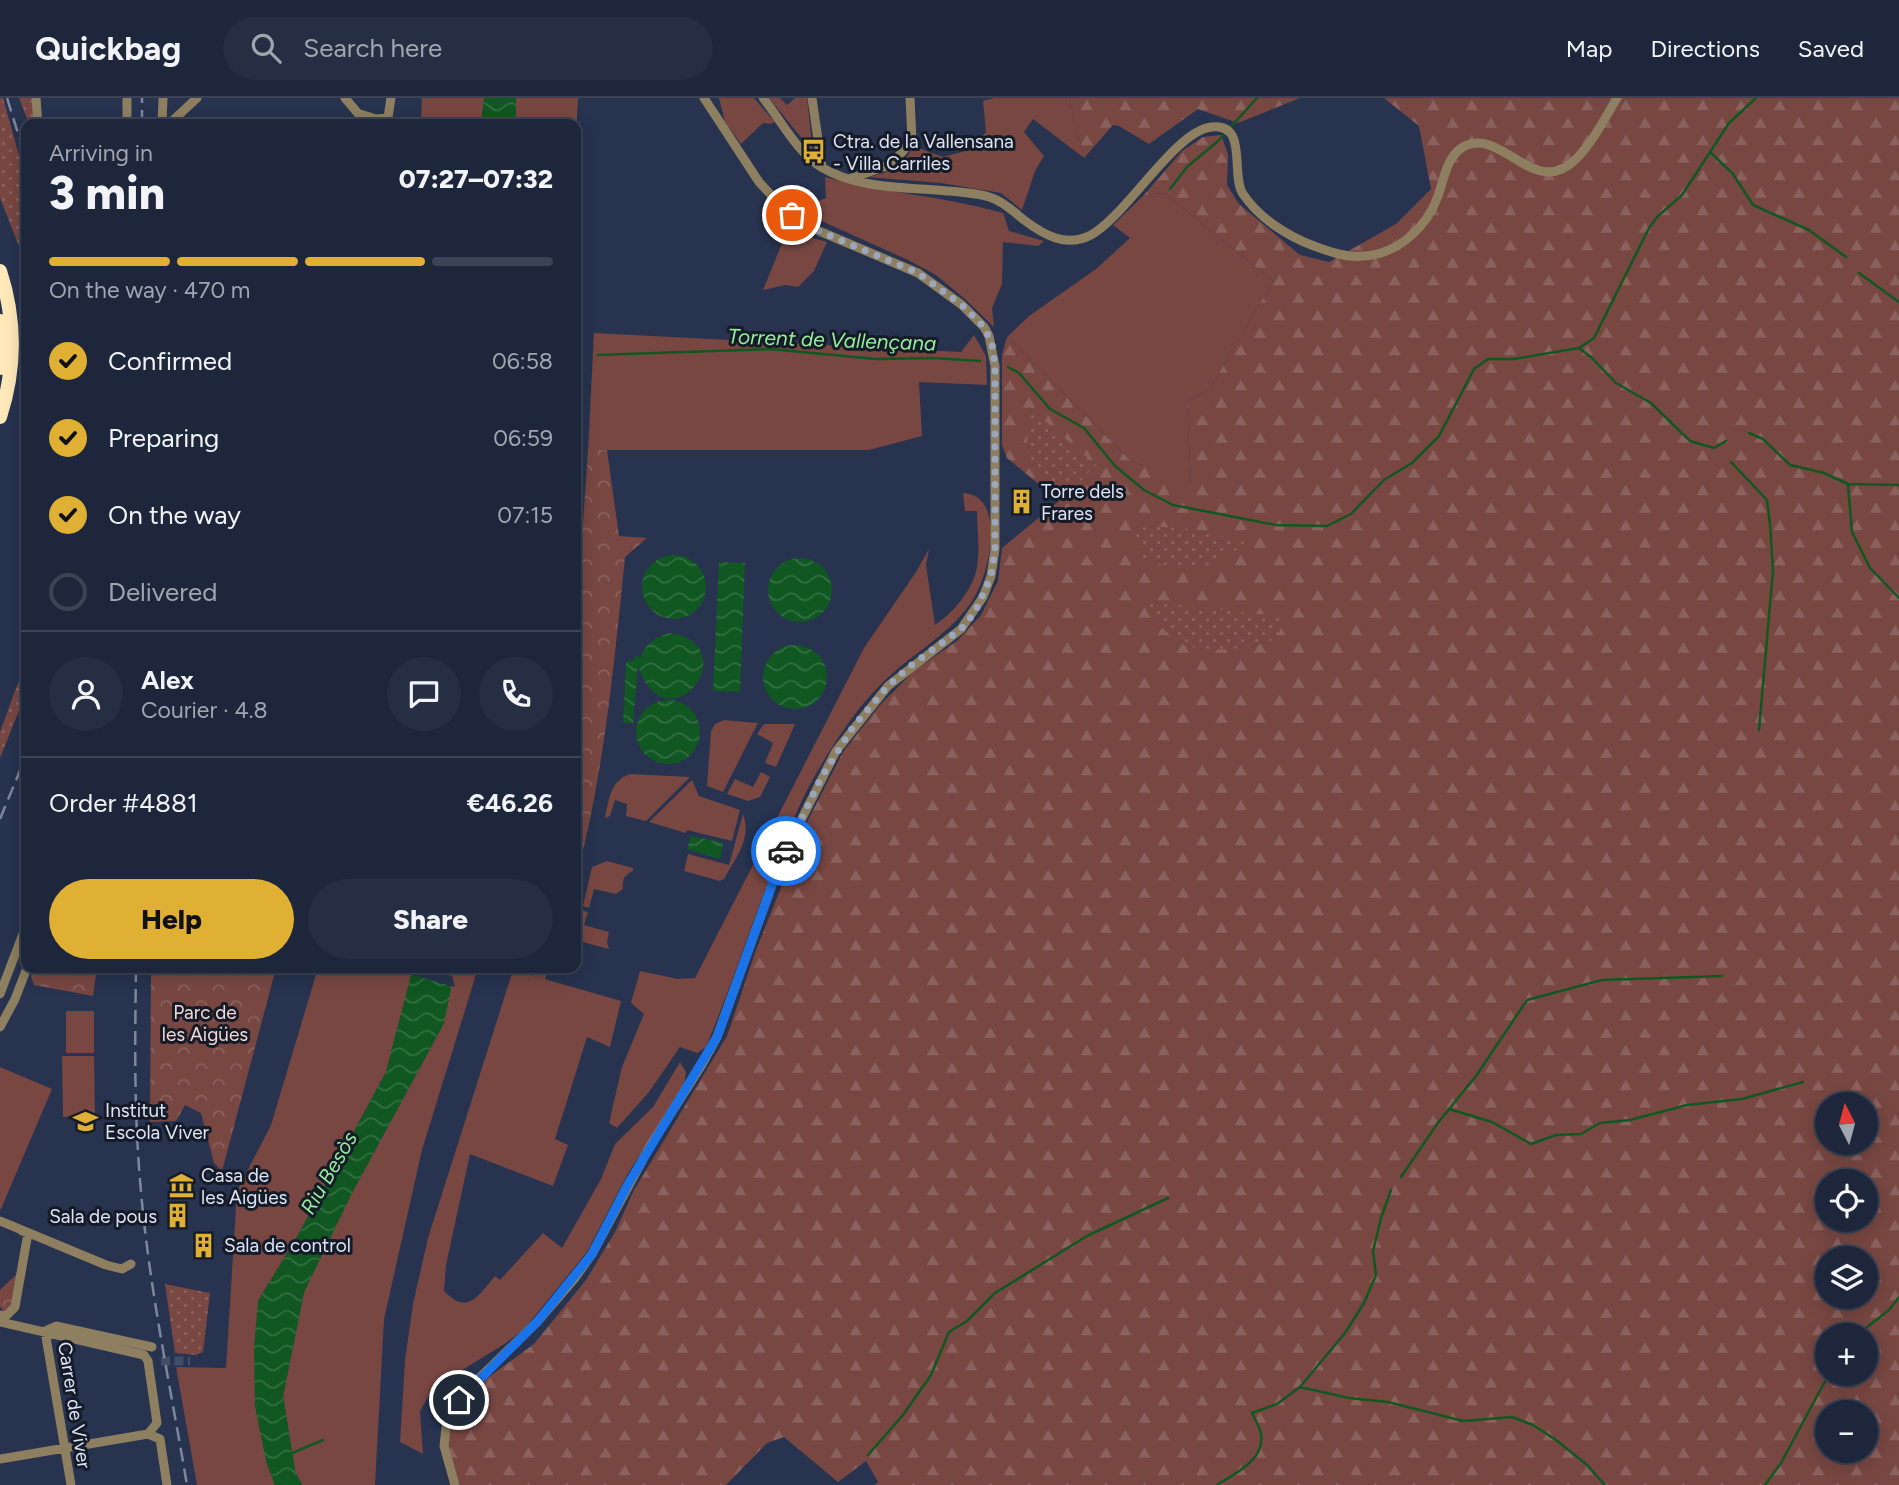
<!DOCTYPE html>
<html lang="en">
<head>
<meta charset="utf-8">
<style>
  body { margin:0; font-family:Figtree,sans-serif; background:#252e42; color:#f1f3f6; height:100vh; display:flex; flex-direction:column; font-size:26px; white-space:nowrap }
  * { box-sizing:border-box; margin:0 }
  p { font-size:23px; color:#a0a5af }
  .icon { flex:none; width:38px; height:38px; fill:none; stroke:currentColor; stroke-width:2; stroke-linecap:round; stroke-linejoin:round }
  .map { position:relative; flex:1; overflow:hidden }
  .details { position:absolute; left:21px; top:21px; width:560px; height:854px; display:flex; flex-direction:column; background:#1d263b; border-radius:14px; box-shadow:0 4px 18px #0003,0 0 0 2px #3b4355 }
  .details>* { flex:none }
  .needle { width:46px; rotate:354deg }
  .controls { position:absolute; left:1815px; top:994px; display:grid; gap:14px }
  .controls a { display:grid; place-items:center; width:63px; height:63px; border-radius:50%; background:#1d263b; box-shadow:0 4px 18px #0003,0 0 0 2px #3b4355; font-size:35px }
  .pin { position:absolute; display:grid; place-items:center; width:60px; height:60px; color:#fff; margin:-30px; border:4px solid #fff; border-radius:50%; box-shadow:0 2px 7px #0007 }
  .courier { position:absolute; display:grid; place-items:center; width:70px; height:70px; margin:-35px; border:5px solid #1a73e8; border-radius:50%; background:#fff; color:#222; box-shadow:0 2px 9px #0007 }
  .overview em { font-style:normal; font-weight:800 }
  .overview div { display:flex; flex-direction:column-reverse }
  .overview { display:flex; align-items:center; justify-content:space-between; height:119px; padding:0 28px }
  h1 { font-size:46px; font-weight:800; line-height:52px }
  .bar { display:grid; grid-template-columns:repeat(4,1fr); gap:10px 7px; align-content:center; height:84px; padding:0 28px }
  .bar i { height:9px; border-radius:5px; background:#3b4355 }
  .bar .selected { background:#dfb034 }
  .bar p { grid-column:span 4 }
  .line { display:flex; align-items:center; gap:18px; padding:0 28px; border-top:2px solid #3b4355 }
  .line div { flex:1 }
  .round { display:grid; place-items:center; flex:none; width:74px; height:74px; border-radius:37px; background:#252e42 }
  ol { padding:0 28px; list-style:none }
  li { display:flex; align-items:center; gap:21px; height:77px }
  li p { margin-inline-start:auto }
  li .icon { padding:7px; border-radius:50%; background:#dfb034; color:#111; stroke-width:4 }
  li:last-child { color:#a0a5af }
  li i { width:38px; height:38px; border:4px solid #3b4355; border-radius:50% }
  .button { display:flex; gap:14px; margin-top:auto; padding:14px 28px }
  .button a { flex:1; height:80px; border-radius:42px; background:#dfb034; color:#111; font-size:28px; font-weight:800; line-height:80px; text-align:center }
  .button a+a { background:#252e42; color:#f1f3f6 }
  header { display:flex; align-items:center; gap:42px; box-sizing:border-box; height:98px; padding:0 35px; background:#1d263b; border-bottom:2px solid #3b4355 }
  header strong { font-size:33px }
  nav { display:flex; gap:38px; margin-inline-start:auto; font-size:24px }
  .search { width:490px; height:63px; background:#252e42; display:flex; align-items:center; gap:18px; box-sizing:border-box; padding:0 24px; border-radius:38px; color:#a0a5af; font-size:26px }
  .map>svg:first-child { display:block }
</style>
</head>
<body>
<header>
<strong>Quickbag</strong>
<div class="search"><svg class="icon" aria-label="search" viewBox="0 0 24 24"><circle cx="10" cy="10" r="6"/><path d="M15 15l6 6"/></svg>Search here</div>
<nav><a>Map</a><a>Directions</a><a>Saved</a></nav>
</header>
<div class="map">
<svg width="1899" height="1387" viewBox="0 0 1899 1387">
  <defs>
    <pattern id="forest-firs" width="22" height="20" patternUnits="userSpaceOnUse" patternTransform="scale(1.75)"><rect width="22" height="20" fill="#784742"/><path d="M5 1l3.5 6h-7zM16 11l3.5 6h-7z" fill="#8b615e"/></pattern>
    <pattern id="park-crowns" width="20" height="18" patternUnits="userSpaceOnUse" patternTransform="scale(1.75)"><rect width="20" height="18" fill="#784742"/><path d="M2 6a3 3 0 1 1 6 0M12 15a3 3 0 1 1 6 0" fill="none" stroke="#8b615e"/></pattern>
    <pattern id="garden-dots" width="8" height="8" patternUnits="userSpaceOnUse" patternTransform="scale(1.75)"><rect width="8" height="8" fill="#784742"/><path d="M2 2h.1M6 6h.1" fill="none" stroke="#8b615e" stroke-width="1.8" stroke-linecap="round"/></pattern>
    <pattern id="water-waves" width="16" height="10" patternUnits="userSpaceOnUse" patternTransform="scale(1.75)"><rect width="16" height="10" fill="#105721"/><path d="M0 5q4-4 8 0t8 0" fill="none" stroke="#326f42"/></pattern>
  </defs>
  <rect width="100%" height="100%" fill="#27334f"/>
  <path fill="#784742" d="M422,0H484L481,26H421Z
    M516,0H578L576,36V26H516Z
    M719,0H754L775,24L770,26L763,25L741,46L725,24Z
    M769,0H780L787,7L795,0H807L813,54Z
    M994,0H1069L1084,60L1033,21L1024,34L1044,58L1035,73L1022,112L1001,95L941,85L868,79C889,75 904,68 913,48L943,59L973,51L986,34L983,3Z
    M825,79C884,95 944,98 1003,115L1009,133L1044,143L1038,148L1003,144L1002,186L992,210L994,229L965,201L936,177L908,162L786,107L784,98L802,109L826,100Z
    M1164,95L1273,183L1209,292L1187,303L1191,387L1131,363L1007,239L1029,218L1096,171L1130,140L1113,127L1144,97Z
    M787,133L827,144L814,173L798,189L785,187L763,192Z
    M594,235L961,254L974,237L986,258L987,287L919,284L922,338L869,352H588Z
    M963,395C1008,397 989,479 972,503C952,533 922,550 894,574C864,600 840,635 820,669C802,698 790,730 777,761C752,823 732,887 706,949L697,955L680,949L649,994L617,1030L609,1025L622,969L644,916L631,905L640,873L678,881L695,880L864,550L916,474L929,451L926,467L935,527C953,515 973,492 977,469C980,452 977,431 977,413H965Z
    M724,622L758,625L723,694L707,688L711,633L715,626Z
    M764,626H795L776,669L765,665L773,645L757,636Z
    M761,674L770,679L760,699L748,703L727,696L735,681L753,689Z
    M630,676L690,679L646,723L626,718L627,706L615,702L610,718L605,720C609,701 610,683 630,676Z
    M692,682L699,698L740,712L732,743L687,732L686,735L649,724Z
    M743,716C752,741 736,759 724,781L720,783L684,773L688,756L729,767Z
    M607,763L633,770V773C624,777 622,782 623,791L616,796L594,791L589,810L583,808L592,769Z
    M580,812L588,814L584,827L609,834L607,844L609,851L579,843L576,840Z
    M318,870H413L386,974L297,1139L258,1203L266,1363L275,1387H197L176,1269L226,1270L237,1093L271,1027Z
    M447,870H478L422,1052L384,1221L375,1387H302L295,1373L283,1298L304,1194L352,1095L444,925Z
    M513,872L621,903L610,949L587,939L555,1041L568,1047L553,1088L470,1056L446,1167L444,1193C468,1218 478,1198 495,1178L500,1182L543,1135L562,1150L601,1081L615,1046L653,1009L680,964L686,974L684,987L627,1077L587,1154L525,1230L506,1245L433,1290L420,1313L423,1356L400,1344L405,1262L413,1206L428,1140Z
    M66,913H94V955H66Z
    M62,958H94L95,1018L63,1019Z
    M0,969L52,991L1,1111H0Z"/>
  <path fill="url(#forest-firs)" fill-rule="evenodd" d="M1069,0H1300L1238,25L1198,11L1149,46L1119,28L1113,27L1084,60Z
    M1384,0H1899V1387H875L878,1384L866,1363L838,1384L784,1339L767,1345L726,1387H460C447,1360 437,1336 449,1308L534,1246L586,1182L615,1134L634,1092L727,938L756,852L808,722L843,654L880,607L914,573L958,542L981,517L998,483L1002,450L1059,403L1007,360L1002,347V257L1007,239L1131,363L1191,386L1187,303L1209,292L1273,183L1164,95L1144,97L1182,53L1203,39L1221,37L1228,56L1227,87L1239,106L1300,157L1329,164L1396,126L1431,91L1419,28ZM1827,1006H1866V1045H1827ZM1827,1083H1866V1122H1827ZM1827,1160H1866V1199H1827ZM1827,1237H1866V1276H1827ZM1827,1314H1866V1353H1827Z"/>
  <path fill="url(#park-crowns)" d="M588,352H607L619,438L647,440L625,459C614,568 604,675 576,781V528Z
    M34,870H97L93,898L34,887L31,878Z
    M151,870H276L222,1073L214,1065L201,1015L185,1007L176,1023L150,1024Z
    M513,870H548L545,881L513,872Z
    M20,1173L15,1210L7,1217L0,1209V1192Z"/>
  <path fill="url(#garden-dots)" d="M0,0H3L26,82V166L0,100Z
    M19,0H33L36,26H29Z
    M1029,309L1096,367L1064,400L1026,363Z
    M1134,427L1192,431L1249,445L1214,464L1181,473L1142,460Z
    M1145,503L1284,519L1278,539C1258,552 1208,555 1185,547C1179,545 1155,525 1151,518C1149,514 1147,508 1145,503Z
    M26,563L24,600L0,660V634Z
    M165,1186L210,1195L203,1254L196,1257L175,1255Z"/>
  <path fill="url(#water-waves)" d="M484,0H516V26H481Z
    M642 489a32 32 0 1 1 64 0a32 32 0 1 1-64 0Z
    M768 492a32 32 0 1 1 64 0a32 32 0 1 1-64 0Z
    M719,464L745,465L740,594L713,593Z
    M671,535C748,549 667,652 638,568L633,625H623L626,564L634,562V558L640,560C646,545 656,538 671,535Z
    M763 579a32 32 0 1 1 64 0a32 32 0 1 1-64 0Z
    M636 634a32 32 0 1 1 64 0a32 32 0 1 1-64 0Z
    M691,738L723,745L720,761L687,751Z
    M413,870H447L451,891L444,925L352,1095L304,1194L283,1298L295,1373L302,1387H275L266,1363L255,1308L254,1250L258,1203L297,1139L386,974Z"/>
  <path fill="#27334f" d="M409,870H423L452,878L455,889L409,876Z"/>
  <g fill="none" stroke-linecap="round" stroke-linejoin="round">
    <path stroke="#105721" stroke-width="2.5" d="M1710,54L1733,76L1753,107L1809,132L1846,159
      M1170,91L1187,69L1218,43L1257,0
      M1859,175L1899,204
      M1579,250L1592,260L1616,285L1651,305L1690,343L1714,350L1726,343
      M598,257L770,251L876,261L933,260L980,263
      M1008,269L1019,275L1050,311L1084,330L1115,368L1144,392L1173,407L1276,427L1327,428L1351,416L1384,382L1412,365L1439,338L1474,271L1488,261H1514L1579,250L1594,240L1649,130L1657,119L1682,97L1729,25L1756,0
      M1749,335L1763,341L1790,367L1824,375L1848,386L1899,387
      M1731,364L1767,402L1770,426L1773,472L1759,632
      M1848,387L1852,434L1870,470L1899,500
      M1449,1011L1492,1024L1531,1046L1556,1037L1581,1036L1600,1025L1630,1022L1687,1007L1742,1001L1803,984
      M1401,1079L1437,1026L1476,978L1527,902L1602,882L1722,878
      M1857,1237L1889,1212L1899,1199
      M1300,1289L1345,1235L1364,1205L1376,1177L1373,1153L1381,1120L1391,1092
      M290,1356L323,1342
      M868,1357L903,1317L931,1277L949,1234L967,1223L995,1195L1087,1138L1168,1100
      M1217,1387C1236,1375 1265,1362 1261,1336C1260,1329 1255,1322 1252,1315L1277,1306L1300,1289L1349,1300L1388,1304L1463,1323L1512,1319L1533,1327L1556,1342L1586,1366L1605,1387
      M1765,1387L1781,1365L1829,1276"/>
    <path stroke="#424e68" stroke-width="9" stroke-dasharray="9 4.5" stroke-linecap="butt" d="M161,1263H190"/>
    <path stroke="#8d7f5f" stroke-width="9" d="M36,0L38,26
      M345,0L367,26
      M763,0C781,22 796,53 821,69C857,91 906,89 947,93C962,94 978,95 992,100C1004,104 1014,114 1024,122C1044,137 1066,150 1091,137C1127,117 1174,34 1211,29C1249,24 1230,77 1243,96C1259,120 1287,138 1314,148C1330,154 1347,160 1364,158C1398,156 1427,129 1438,98C1444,81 1447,58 1463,49C1501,27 1534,103 1576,61C1593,44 1605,20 1617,0
      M812,0L822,69
      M360,16L376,21L388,20
      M127,26V0
      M162,26L163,0
      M169,26L197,0
      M387,26L391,0
      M852,80L892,66L912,42L910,0
      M0,896L26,828
      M0,929L15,901L27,870
      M0,1123L106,1167L122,1171L131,1166
      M0,1217L6,1218L15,1209L28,1135L22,1133
      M0,1224L144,1257L148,1263L157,1325L148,1336
      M45,1233L71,1387
      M45,1233L56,1228L152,1249
      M148,1336L160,1341L167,1387
      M0,1361L148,1336
      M455,1387L444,1348L446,1329L451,1316L469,1290L537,1224L575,1180L592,1156L650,1048L701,968L717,939L772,787L794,736L836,653L888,588L961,531L983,499L991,478L995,451V268L989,238L984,229L962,207L918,175L805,127L785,112L759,84L704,0"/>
    <path stroke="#ffe9ba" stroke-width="14" d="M0,173C16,222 16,270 0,319
      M0,223V270"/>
    <path stroke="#7d879e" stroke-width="2.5" stroke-dasharray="14 7" stroke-linecap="butt" d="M7,0L26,61
      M142,26V0
      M0,721L26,658
      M136,870C135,940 134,1012 140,1082C148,1185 170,1286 187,1387"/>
  </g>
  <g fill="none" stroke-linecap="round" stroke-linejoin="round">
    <path stroke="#9da7bc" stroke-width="7" stroke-dasharray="0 12.6" d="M786,753L821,680L853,629L888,588L909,569L961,531L975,514L991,478L995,451V268L992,246L984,229L962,207L918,175L805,127L792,117"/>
    <path stroke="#1a73e8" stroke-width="9" d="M459,1302L537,1224L592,1156L628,1086L717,939L772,787L786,753"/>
  </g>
  <defs>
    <symbol id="bus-bare" viewBox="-9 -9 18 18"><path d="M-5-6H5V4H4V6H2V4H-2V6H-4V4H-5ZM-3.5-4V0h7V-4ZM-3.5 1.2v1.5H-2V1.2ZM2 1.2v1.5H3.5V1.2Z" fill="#dfb034" stroke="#161b28" stroke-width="2.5" paint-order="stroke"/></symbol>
    <symbol id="building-bare" viewBox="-9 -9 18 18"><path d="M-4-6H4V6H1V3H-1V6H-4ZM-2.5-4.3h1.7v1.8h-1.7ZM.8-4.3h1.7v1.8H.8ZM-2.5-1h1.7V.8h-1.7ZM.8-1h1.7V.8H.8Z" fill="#dfb034" stroke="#161b28" stroke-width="2.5" paint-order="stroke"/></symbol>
    <symbol id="school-bare" viewBox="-9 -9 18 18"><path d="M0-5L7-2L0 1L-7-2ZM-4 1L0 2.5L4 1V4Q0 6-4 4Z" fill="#dfb034" stroke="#161b28" stroke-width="2.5" paint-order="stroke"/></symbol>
    <symbol id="museum-bare" viewBox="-9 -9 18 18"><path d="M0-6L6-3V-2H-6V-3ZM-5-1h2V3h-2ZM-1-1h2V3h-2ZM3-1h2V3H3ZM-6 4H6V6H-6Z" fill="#dfb034" stroke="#161b28" stroke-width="2.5" paint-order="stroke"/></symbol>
  </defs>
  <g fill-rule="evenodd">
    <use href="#bus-bare" x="796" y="36" width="35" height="35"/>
    <use href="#building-bare" x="1004" y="386" width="35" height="35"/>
    <use href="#school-bare" x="68" y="1006" width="35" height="35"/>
    <use href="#museum-bare" x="164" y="1070" width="35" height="35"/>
    <use href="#building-bare" x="160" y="1100" width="35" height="35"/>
    <use href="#building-bare" x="186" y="1130" width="35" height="35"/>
  </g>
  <g text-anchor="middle" stroke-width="6" stroke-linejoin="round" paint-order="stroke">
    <g font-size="19" fill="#dce5f7" stroke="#161b28" text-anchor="start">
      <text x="833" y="50">Ctra. de la Vallensana<tspan x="833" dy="22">- Villa Carriles</tspan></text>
      <text x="1041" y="400">Torre dels<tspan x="1041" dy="22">Frares</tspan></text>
      <text x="105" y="1019">Institut<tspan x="105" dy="22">Escola Viver</tspan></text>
      <text x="201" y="1084">Casa de<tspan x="201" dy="22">les Aigües</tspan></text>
      <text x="157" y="1125" text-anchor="end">Sala de pous</text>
      <text x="224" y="1154">Sala de control</text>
    </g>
    <g font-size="19" fill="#f2d9d6" stroke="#161b28">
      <text x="205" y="921">Parc de<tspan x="205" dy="22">les Aigües</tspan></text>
    </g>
    <g font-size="19" fill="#dce5f7" stroke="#161b28">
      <text transform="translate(75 1307) rotate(81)" y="7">Carrer de Viver</text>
    </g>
    <g font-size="21" font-style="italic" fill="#94ed9d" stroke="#161b28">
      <text transform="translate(832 242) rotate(2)" y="7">Torrent de Vallençana</text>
      <text transform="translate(329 1075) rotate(-60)" y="7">Riu Besòs</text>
    </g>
  </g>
</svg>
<div class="controls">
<a><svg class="needle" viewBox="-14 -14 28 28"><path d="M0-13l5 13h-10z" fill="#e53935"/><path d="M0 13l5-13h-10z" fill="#a0a5af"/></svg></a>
<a><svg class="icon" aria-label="locate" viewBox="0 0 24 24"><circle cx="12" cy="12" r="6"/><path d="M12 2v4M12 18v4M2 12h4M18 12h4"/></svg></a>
<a><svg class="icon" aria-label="layers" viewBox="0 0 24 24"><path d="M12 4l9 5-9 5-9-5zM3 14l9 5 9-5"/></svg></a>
<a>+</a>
<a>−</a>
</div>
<div class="pin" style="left:792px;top:117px;background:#ea580c"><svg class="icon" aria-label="bag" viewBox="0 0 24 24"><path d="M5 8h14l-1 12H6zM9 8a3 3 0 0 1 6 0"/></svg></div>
<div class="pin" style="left:459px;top:1302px;background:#1f2937"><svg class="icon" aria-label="home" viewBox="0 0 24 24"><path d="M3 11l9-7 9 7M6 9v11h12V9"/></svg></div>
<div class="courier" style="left:786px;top:753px"><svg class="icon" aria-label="car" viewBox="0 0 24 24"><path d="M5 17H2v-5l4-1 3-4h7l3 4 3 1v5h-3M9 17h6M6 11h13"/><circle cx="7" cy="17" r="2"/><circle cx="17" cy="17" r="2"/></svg></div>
<section class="details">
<div class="overview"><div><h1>3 min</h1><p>Arriving in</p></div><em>07:27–07:32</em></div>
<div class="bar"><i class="selected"></i><i class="selected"></i><i class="selected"></i><i></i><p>On the way · 470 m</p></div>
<ol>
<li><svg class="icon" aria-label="check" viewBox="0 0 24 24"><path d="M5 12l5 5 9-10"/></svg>Confirmed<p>06:58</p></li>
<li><svg class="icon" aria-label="check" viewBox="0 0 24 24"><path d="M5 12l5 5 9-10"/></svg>Preparing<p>06:59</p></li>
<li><svg class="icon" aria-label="check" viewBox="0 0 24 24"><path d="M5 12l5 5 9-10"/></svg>On the way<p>07:15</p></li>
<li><i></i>Delivered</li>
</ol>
<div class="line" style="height:126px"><a class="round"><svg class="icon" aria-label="person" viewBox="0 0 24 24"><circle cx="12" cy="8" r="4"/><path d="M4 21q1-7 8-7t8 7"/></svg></a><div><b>Alex</b><p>Courier · 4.8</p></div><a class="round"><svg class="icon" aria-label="chat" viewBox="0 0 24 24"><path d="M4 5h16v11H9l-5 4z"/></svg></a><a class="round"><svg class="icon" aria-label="phone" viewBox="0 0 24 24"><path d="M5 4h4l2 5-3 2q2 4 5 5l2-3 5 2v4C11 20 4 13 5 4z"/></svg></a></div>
<div class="line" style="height:91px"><div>Order #4881</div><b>€46.26</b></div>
<div class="button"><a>Help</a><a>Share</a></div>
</section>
</div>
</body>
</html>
